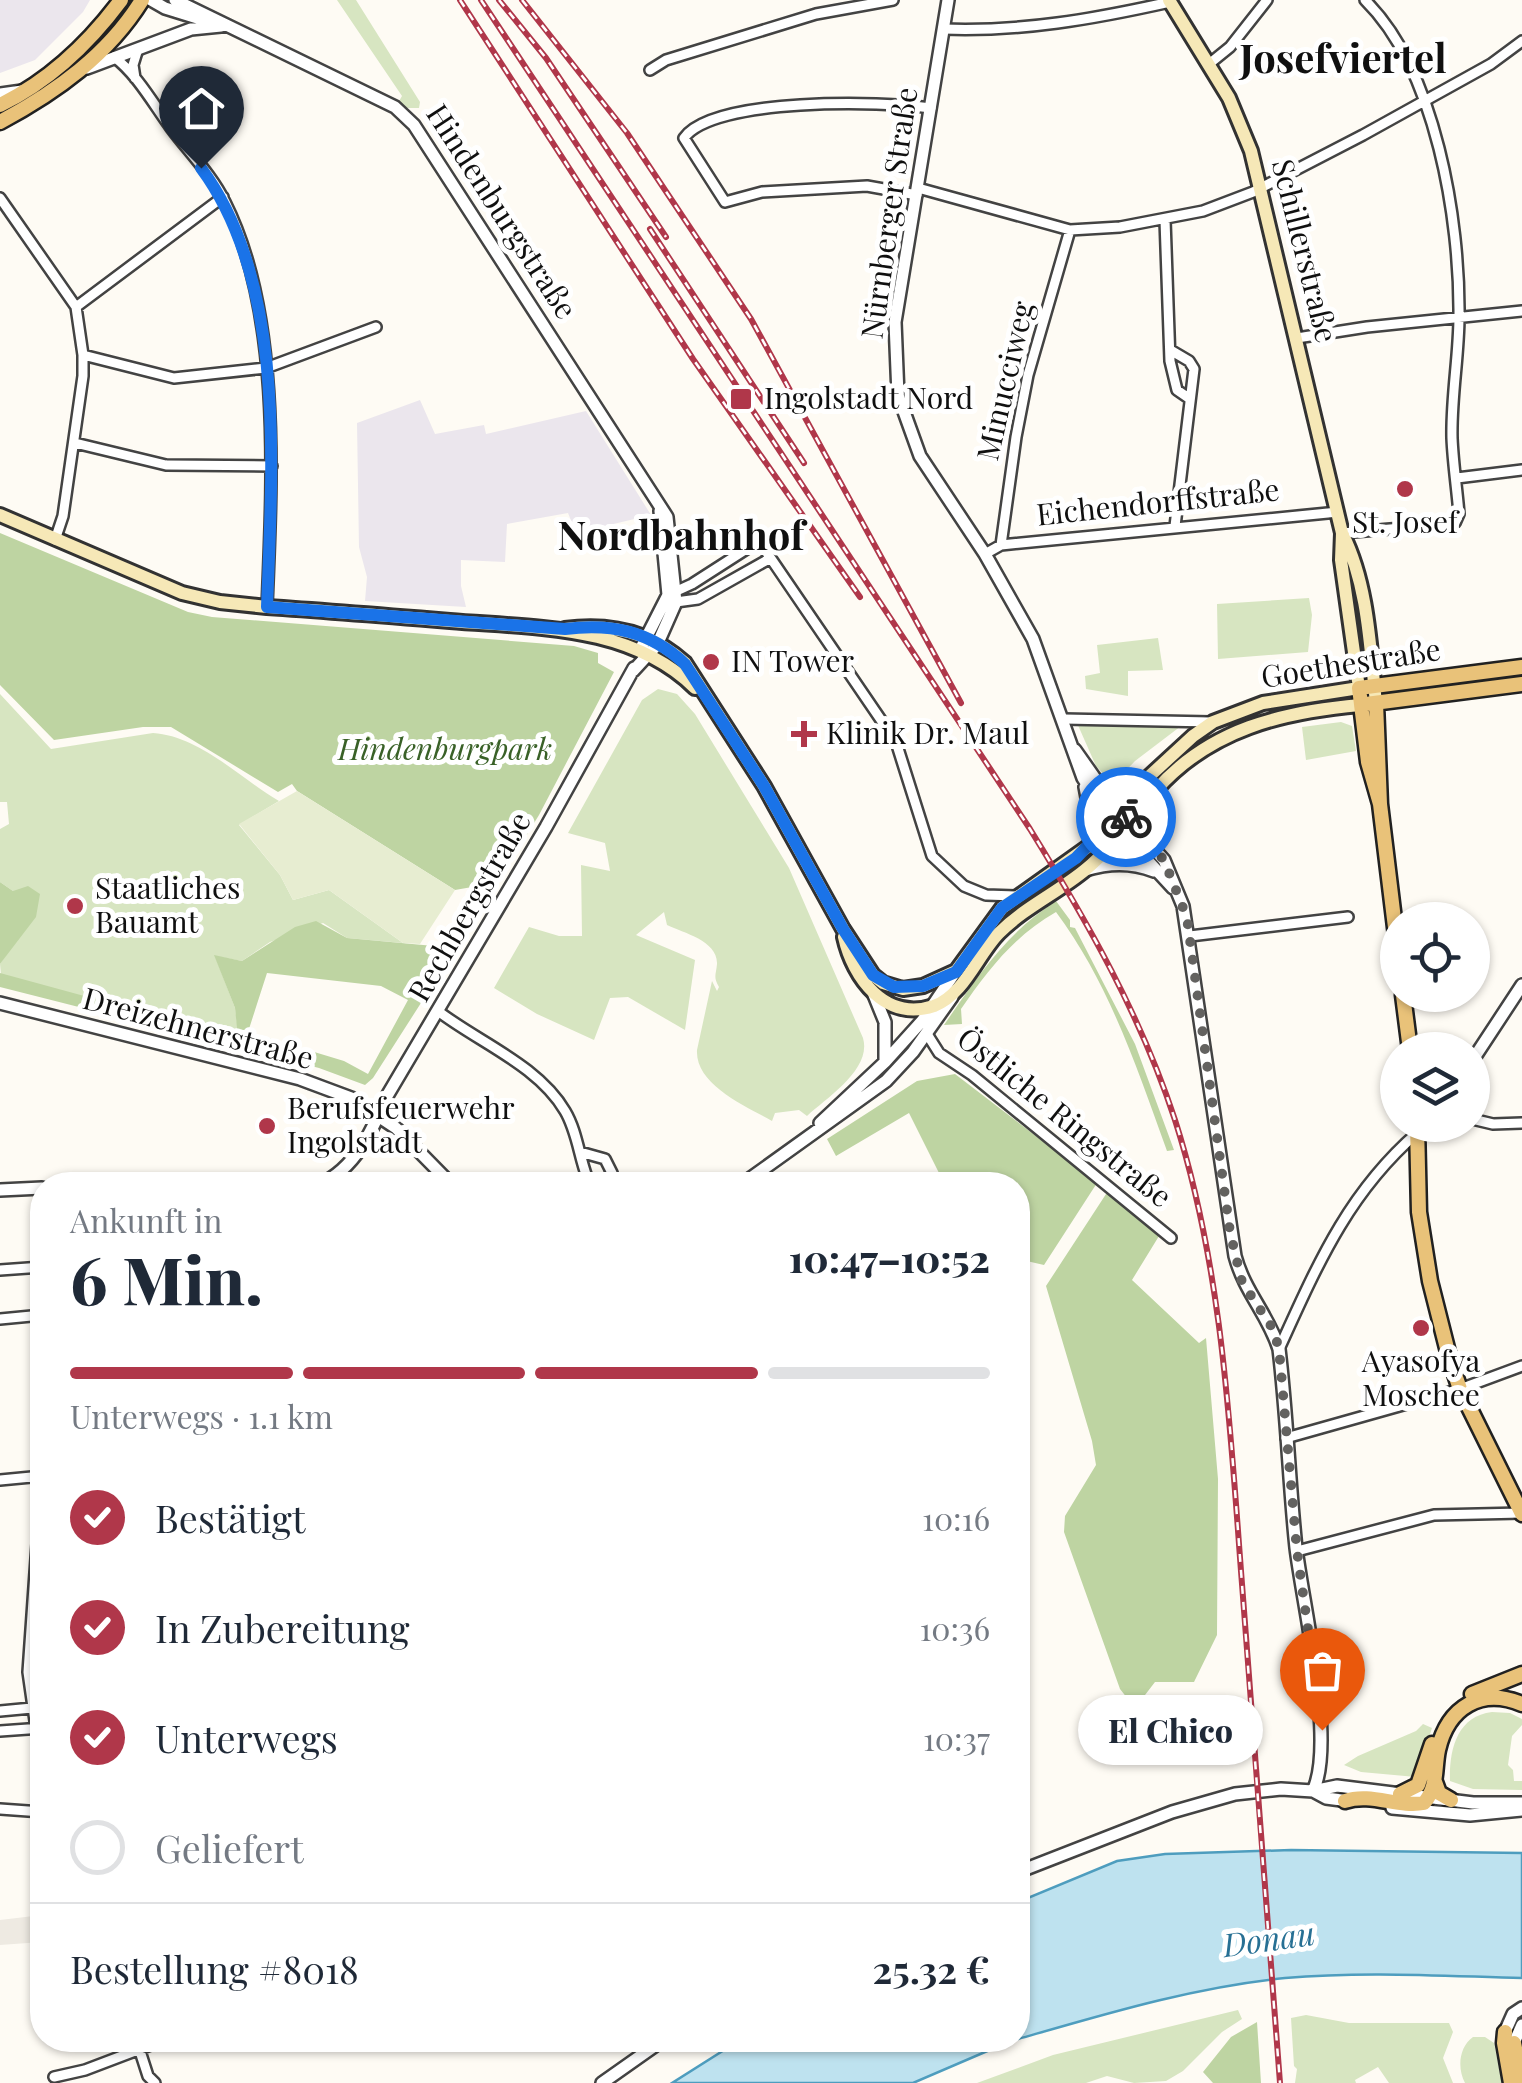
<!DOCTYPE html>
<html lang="de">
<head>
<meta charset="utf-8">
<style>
  body { margin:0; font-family:"Playfair Display",serif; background:#f6f6f7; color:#1f2937; height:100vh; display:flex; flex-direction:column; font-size:38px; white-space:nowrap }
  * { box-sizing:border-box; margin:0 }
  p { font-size:32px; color:#747a83 }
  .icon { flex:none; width:55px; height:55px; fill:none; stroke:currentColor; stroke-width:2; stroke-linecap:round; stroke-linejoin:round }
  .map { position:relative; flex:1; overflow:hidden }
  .drawer { position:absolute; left:30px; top:1172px; width:1000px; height:880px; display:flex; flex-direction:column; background:#fff; border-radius:40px; box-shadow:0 2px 8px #0004 }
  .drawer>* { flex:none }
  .buttons { position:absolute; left:1380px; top:902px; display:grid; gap:20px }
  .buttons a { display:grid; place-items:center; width:110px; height:110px; border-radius:50%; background:#fff; box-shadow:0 2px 8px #0004; font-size:50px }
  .pin { position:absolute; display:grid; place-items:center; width:85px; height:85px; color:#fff; margin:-102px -42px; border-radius:50% 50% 50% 0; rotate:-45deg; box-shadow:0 0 10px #0007 }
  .pin .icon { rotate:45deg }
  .courier { position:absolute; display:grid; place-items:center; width:100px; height:100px; margin:-50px; border:8px solid #1a73e8; border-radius:50%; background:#fff; color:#222; box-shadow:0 2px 12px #0007 }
  .bubble { position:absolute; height:70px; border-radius:35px; background:#fff; box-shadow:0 2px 8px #0004; font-size:32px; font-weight:800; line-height:70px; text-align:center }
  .headline em { font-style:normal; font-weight:800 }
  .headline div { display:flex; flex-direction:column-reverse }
  .headline { display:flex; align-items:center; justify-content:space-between; height:170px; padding:0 40px }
  h1 { font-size:65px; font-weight:800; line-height:75px }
  .bar { display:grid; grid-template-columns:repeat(4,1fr); gap:15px 10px; align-content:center; height:120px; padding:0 40px }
  .bar i { height:12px; border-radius:8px; background:#e0e1e3 }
  .bar .current { background:#b0374a }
  .bar p { grid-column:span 4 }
  .line { display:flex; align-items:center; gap:25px; padding:0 40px; border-top:2px solid #e0e1e3 }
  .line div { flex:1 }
  ol { padding:0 40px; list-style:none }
  li { display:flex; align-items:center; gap:30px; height:110px }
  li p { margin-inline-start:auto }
  li .icon { padding:10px; border-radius:50%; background:#b0374a; color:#fff; stroke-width:4 }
  li:last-child { color:#747a83 }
  li i { width:55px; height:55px; border:5px solid #e0e1e3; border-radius:50% }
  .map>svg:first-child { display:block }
</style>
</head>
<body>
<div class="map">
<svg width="1522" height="2083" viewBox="0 0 1522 2083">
  <rect width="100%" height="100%" fill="#fefbf4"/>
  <path fill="#ebe6ed" d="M0,0H90L83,12L35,60L0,73Z
    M420,400L435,434L484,425L486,434L586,411L651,515L576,533L568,513L507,524L505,562L461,560V586L466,607L365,601L367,577L359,547L357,423Z"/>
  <path fill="#d7e5c1" d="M337,0H356L420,102L419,108H407L398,103L402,96Z
    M1309,598L1312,615L1308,652L1218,659L1217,604Z
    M1158,638L1163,670L1128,671V696L1086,689L1085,676L1100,673L1097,645Z
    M658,689L677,694L695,714L789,868L863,1038C872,1069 828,1097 807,1116L799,1110L775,1113L772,1121C746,1106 695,1085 697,1050L712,981L717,991L719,987C713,977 716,975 717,964C718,941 684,933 667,925L664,912L636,935L695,960L685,1030L628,997L610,998L594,1040L537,1014L494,988L529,927L559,936H582L581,865L610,871L605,843L568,833L642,700Z
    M0,694L51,749L153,733C200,736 241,779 279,801L239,825L280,875L293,900L329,890L403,943L347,938L323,923L270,942L242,961L215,956L235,1008L239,1038L1,975L0,964L12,946L13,891L0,882V829L9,824L7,802H0Z
    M1341,722L1352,726L1356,751L1306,760L1302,727Z
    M1077,723L1181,726L1135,761L1113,784L1096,766Z
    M1492,1712L1510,1713L1522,1719V1725L1512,1736L1508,1765L1513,1770L1514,1781H1522V1790L1473,1789L1450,1781C1449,1750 1457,1716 1492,1712Z
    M1423,1724L1432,1728L1416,1777L1361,1772L1344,1765L1358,1756L1416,1731Z
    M1238,2010L1242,2019L1222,2032L1183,2071L1166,2081L1134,2083L1107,2076L1086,2083H977L1053,2055Z
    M1306,2015L1349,2023H1449L1453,2032L1443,2058L1453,2083H1389L1378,2067L1355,2080L1356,2083H1295L1297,2069L1294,2066L1291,2018Z
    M1473,2037H1485L1494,2043L1502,2083H1465C1457,2068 1459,2047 1473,2037Z"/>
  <path fill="#bed4a2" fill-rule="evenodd" d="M0,533L188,612L212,617L574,646L598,653V663L614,672L539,815L488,898L472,887L455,890L297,791L292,784L278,792L171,727H143L54,740L0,685Z
    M0,882L13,891L28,886L40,894L36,917L0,964Z
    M1056,901L1070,920V927L1075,928L1135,1044L1174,1150L1167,1151C1137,1068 1109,983 1056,912C1014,936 988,970 961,1009L962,1024L944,1025C977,977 1006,933 1056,901Z
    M316,921L347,938L434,946L451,956L373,1078L365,1085L319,1068L0,987V973L238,1038L235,1008L214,955L242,961L295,927ZM267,973L381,986L408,1000L368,1074L344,1061L248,1032Z
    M955,1074L1097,1183L1044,1265L1018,1259V1185H945L909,1113L836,1156L827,1139L917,1081Z
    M1108,1191L1159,1236L1132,1280L1199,1343L1206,1338L1218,1479L1217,1635L1194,1682H1155L1135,1708L1120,1689L1064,1532L1065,1516L1096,1465L1092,1441L1046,1286Z
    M1257,2022L1261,2083H1213L1203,2072L1231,2037Z"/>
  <path fill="#e7edd1" d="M297,791L455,890L420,944L403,943L329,890L293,900L280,875L239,824Z"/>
  <path fill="#eeeae2" d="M42,1915V1942L0,1945V1920Z"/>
  <path fill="#bee2ef" stroke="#4e9dbe" stroke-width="2.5" d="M1291,1850L1522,1853V1978C1443,1976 1364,1971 1285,1978C1194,1987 1105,2014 1018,2039V1902L1117,1861L1165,1854Z
    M740,2040H1013L913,2083H672Z"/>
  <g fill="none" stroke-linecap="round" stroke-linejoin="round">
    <defs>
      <path id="minor" d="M943,29C1021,32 1094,19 1170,2
        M114,57C137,74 154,105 171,128C188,151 212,175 225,202C282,315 272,483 267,607
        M1209,64L1230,47L1267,0
        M650,70L666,60L816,14L893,0
        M135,78L133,65L137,52
        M918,188L1070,230L1120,227L1203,211L1253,192L1363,135L1491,64L1522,41
        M917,195L867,186L762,192L725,202L684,138C713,97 883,101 931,108
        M0,198L76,307L83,355V376L63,516L55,540
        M1165,220L1170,361L1177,390L1190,399
        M76,307L223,197
        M1297,338L1367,327L1522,311
        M1172,351L1189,361L1194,369L1175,526
        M83,355L174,378L266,368L376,327
        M75,443L166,465L272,466
        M1457,478L1522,470
        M1342,533L1450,524L1455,523L1459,514C1457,489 1453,463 1452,438C1451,397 1459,356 1459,316C1460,220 1436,70 1365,0
        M1001,545L1016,437L1028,375L1070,230
        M985,554L1001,545L1338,512
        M769,559L698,599L676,602L668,595L692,584L759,541L896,742L932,856L964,886L986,895L1016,896
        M1064,719L1211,722
        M1190,936L1348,917
        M438,1011C478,1042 538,1065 565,1111C577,1131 579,1156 587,1177L594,1183L604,1181L612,1173L605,1159L580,1152
        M927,1034L939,1053L972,1075L1171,1238
        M1472,1119L1493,1124L1522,1123
        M0,1270L42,1267
        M0,1319L42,1315
        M1279,1349C1317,1266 1347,1194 1417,1133
        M1286,1438L1460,1389L1522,1366
        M0,1480L42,1476
        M1297,1551L1434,1515L1522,1513
        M0,1711L32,1708
        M36,1728L28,1672L42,1473
        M0,1731L42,1728
        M0,1809L42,1812
        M138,2045L148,2076L155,2083
        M54,2077L85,2070L164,2040"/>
      <path id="tertiary" d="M151,0L165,8L207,21
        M175,0L395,107L414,125L667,517L676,602L657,645L633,671
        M948,0L895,322L898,395L920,456L985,554L1033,639L1083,778L1111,821L1173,888
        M87,68L191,29L221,26
        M0,94L22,91
        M642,646L668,595L660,511
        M1075,750L1111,801L1164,860L1183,906L1235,1256C1245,1293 1268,1314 1279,1349C1287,1415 1289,1482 1296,1548C1303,1606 1336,1743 1313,1791
        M1085,787L1092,824L1089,846
        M1085,870C1109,863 1130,862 1154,871
        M874,995L885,1022V1062
        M0,1003L300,1079L351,1098L396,1128L452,1185
        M1472,1061L1522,985
        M820,1123L885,1062L922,1021L956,971
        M144,1185H225
        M319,1185C356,1168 372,1131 387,1096L546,827L634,668
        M741,1185L886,1081L913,1052L952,997
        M0,1190L42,1188
        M1313,1791L1326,1798L1349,1801
        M1392,1808L1470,1815L1522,1810
        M1018,1872L1172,1812L1235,1794L1281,1789L1313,1791L1337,1786L1473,1803H1522
        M1505,2032L1513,2014L1522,2008
        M1514,2043L1522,2025
        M602,2083L663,2040"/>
      <path id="secondary" d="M0,515L182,593L220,602L267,607C328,611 389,616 450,621C533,628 630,624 695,688
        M1343,535C1368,585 1370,648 1376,703
        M565,629C610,623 651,632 685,663L764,786L843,929L873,975L883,983L903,989L923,986L956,971L1002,908L1089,846L1142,783L1193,736L1213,722L1263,703L1359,688L1341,560L1342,533L1251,151L1229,98L1169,0
        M844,937C853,978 885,1022 934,1006C964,995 978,954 999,933C1025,907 1057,893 1085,870C1113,847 1132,817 1156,790C1210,729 1282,712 1360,705"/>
      <path id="primary" d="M0,105C49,81 89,43 121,0
        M0,122C56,92 108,55 142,0
        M1376,703L1380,804L1398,952
        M1366,704L1522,684
        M1380,804L1368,762L1359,688L1522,667
        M1403,995L1410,1050
        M1417,1125L1419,1212L1430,1281L1450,1360L1460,1389L1522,1514
        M1472,1694L1522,1674
        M1435,1782L1439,1793L1451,1800
        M1400,1794L1418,1785L1432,1744
        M1345,1801C1371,1792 1398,1808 1424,1803C1438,1787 1434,1769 1438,1750C1448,1707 1481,1687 1522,1704
        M1505,2032L1504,2043L1511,2083
        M1514,2043L1522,2083"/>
    </defs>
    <use href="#minor" stroke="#434343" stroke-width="14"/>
    <use href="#tertiary" stroke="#434343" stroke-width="16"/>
    <use href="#secondary" stroke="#323232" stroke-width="18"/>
    <use href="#primary" stroke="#212121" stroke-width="19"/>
    <use href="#minor" stroke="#fff" stroke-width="9"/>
    <use href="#tertiary" stroke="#fff" stroke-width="11"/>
    <use href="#secondary" stroke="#f6e8b7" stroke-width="12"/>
    <use href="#primary" stroke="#e9c279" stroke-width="14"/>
    <defs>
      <path id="rail" d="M460,0L693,359L860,597
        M481,0L1030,829C1088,923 1141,1016 1175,1120C1223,1270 1230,1429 1242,1584C1254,1751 1267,1917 1280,2083
        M499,0L546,58L666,237
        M522,0L627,133L751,319L961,703
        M650,229L804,463"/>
    </defs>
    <use href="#rail" stroke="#b0374a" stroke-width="6"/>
    <use href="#rail" stroke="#fff" stroke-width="2.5" stroke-dasharray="8" stroke-linecap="butt"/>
  </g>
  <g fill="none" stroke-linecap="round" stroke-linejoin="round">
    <path stroke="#636260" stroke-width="10" stroke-dasharray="0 18" d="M1126,817L1164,860L1187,918L1230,1232L1242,1282L1273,1329L1279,1349L1297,1551L1322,1730"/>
    <path stroke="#1a73e8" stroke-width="12" d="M201,168C287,284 272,470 267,607L565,629C611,623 650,631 685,664L764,786L843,929L873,975L894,987L923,986L956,972L1002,908L1076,858L1120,812L1126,817"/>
  </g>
  <g fill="#b0374a" stroke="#fff" stroke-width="4">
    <rect x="729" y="387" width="24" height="24" rx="5"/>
    <circle cx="1405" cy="489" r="10"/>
    <circle cx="711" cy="662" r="10"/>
    <path d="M799 719h10v10h10v10h-10v10h-10v-10h-10v-10h10z"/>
    <circle cx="75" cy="906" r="10"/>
    <circle cx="267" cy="1126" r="10"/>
    <circle cx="1421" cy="1328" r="10"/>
  </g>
  <g text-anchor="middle" stroke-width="10" stroke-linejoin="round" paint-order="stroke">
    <g font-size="30" fill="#101010" stroke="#fff">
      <text transform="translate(501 212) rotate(57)" y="10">Hindenburgstraße</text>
      <text transform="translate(890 213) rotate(-82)" y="10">Nürnberger Straße</text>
      <text transform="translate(1304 251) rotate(76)" y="10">Schillerstraße</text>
      <text transform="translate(1006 381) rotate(-77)" y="10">Minucciweg</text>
      <text transform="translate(1158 503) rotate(-6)" y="10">Eichendorffstraße</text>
      <text transform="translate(1351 664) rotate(-9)" y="10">Goethestraße</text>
      <text transform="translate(470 907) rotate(-60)" y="10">Rechbergstraße</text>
      <text transform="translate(198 1029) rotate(15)" y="10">Dreizehnerstraße</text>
      <text transform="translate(1064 1118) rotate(39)" y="10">Östliche Ringstraße</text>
    </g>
    <g font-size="30" fill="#101010" stroke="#fff" text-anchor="start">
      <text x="764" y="409">Ingolstadt Nord</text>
      <text x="1405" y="533" text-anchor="middle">St. Josef</text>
      <text x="731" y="672">IN Tower</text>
      <text x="826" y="744">Klinik Dr. Maul</text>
      <text x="95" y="899">Staatliches<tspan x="95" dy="34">Bauamt</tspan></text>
      <text x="287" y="1119">Berufsfeuerwehr<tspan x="287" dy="34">Ingolstadt</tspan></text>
      <text x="1421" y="1372" text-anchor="middle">Ayasofya<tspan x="1421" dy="34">Moschee</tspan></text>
    </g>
    <g font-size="30" font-style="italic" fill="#396127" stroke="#fff">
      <text x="445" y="760">Hindenburgpark</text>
    </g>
    <g font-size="32" font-style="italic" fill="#277094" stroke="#fff">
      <text transform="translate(1269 1940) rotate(-8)" y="11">Donau</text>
    </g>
    <g font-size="40" font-weight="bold" fill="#101010" stroke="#fff">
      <text x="1343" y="73">Josefviertel</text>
      <text x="681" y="550">Nordbahnhof</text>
    </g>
  </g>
</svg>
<div class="buttons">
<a><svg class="icon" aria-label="locate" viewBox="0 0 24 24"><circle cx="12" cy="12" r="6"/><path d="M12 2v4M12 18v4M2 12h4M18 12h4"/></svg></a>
<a><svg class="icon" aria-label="layers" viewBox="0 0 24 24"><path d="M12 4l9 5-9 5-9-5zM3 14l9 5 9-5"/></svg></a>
</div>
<div class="pin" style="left:1322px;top:1730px;background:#ea580c"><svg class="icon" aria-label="bag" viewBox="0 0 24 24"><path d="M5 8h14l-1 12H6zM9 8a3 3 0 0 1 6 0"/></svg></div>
<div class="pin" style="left:201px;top:168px;background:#1f2937"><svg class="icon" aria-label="home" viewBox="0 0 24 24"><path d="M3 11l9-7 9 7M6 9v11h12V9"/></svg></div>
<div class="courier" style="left:1126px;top:817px"><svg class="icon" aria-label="bike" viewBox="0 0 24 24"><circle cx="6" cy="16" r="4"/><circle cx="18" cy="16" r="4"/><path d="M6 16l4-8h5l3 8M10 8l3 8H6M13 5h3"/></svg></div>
<div class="bubble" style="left:1078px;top:1695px;width:185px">El Chico</div>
<section class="drawer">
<div class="headline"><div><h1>6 Min.</h1><p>Ankunft in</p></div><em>10:47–10:52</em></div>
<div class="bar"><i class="current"></i><i class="current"></i><i class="current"></i><i></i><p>Unterwegs · 1.1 km</p></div>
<ol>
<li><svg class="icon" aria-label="check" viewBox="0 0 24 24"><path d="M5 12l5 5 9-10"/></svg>Bestätigt<p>10:16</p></li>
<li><svg class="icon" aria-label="check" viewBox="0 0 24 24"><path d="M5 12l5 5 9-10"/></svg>In Zubereitung<p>10:36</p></li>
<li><svg class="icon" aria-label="check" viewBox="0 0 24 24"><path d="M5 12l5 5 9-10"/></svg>Unterwegs<p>10:37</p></li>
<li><i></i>Geliefert</li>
</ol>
<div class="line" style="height:130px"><div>Bestellung #8018</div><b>25.32 €</b></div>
</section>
</div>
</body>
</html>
